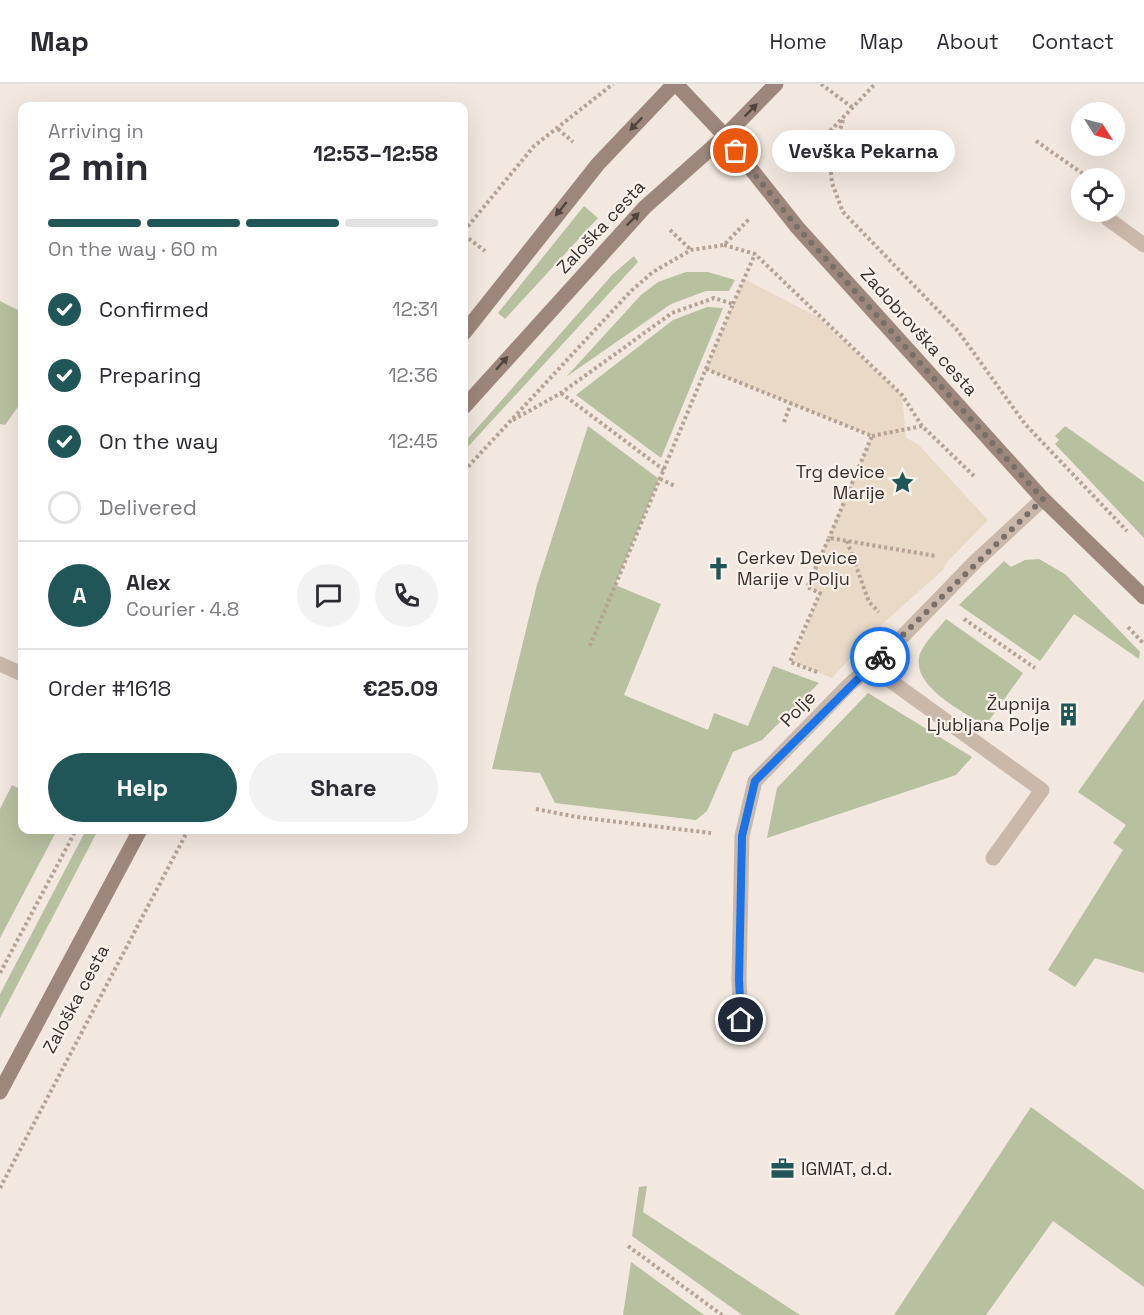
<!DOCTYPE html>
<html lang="en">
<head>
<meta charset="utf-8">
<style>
  body { margin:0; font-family:"Space Grotesk",sans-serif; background:#f2f2f3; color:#2b2b33; height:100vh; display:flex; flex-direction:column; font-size:22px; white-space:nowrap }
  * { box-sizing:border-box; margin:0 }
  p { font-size:20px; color:#7c7c81 }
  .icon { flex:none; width:33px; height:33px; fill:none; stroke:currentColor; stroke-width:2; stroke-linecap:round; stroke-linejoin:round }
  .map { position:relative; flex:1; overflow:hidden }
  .details { position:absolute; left:18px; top:18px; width:450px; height:732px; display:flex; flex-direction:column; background:#fff; border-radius:12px; box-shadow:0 6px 24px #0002 }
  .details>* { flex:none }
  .needle { width:39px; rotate:126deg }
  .fabs { position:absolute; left:1071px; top:18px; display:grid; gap:12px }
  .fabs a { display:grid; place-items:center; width:54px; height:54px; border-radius:50%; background:#fff; box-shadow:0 6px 24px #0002; font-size:30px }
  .pin { position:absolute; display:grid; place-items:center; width:51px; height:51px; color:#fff; margin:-26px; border:3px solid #fff; border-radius:50%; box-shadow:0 2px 6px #0007 }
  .courier { position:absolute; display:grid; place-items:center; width:60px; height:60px; margin:-30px; border:4px solid #1a73e8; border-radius:50%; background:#fff; color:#222; box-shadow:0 2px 8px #0007 }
  .bubble { position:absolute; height:42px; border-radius:21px; background:#fff; box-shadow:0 6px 24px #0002; font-size:20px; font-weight:700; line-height:42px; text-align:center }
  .head em { font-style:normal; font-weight:700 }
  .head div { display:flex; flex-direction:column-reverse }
  .head { display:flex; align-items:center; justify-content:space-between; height:102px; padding:0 30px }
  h1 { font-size:39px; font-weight:700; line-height:45px }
  .bar { display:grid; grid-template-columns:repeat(4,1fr); gap:9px 6px; align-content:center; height:72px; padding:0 30px }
  .bar i { height:8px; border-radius:4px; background:#e1e1e2 }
  .bar .active { background:#215658 }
  .bar p { grid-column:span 4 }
  .line { display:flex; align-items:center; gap:15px; padding:0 30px; border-top:2px solid #e1e1e2 }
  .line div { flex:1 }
  .round { display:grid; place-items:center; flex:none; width:63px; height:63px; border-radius:32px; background:#f2f2f3 }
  ol { padding:0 30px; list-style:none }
  li { display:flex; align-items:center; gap:18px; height:66px }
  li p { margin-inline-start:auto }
  li .icon { padding:6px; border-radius:50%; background:#215658; color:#fff; stroke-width:4 }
  li:last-child { color:#7c7c81 }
  li i { width:33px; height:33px; border:3px solid #e1e1e2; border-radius:50% }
  .cta { display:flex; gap:12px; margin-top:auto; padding:12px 30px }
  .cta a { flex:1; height:69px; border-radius:36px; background:#215658; color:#fff; font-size:24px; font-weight:700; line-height:69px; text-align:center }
  .cta a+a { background:#f2f2f3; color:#2b2b33 }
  header { display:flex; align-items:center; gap:36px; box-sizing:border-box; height:84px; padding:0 30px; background:#fff; border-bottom:2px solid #e1e1e2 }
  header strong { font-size:28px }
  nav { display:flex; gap:33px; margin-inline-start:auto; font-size:21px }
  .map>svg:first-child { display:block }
</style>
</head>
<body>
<header>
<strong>Map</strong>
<nav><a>Home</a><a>Map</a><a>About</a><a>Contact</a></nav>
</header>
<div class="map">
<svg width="1144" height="1231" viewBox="0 0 1144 1231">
  <rect width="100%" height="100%" fill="#f2e8df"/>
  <path fill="#b7c09f" d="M584,122L598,134L505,235L498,229Z
    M634,172L638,178L464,367V359L613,190Z
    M686,188H708L735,196L729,207H706L671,220L566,293L641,211L658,198Z
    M0,217L22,228V317L5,341L0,340Z
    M707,223L723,224L661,374L576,311L673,236Z
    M588,342L659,395L615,501L661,520L624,611L708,646L714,629L748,642L773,582L819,599L762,656L733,668L707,727L696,736L555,719L540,689L492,685L537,501Z
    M1065,342L1144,398V454L1055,360L1059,356L1055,352Z
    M1039,475L1065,490L1140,568L1139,575L1074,530L1040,577L959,521L1004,477L1011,483L1025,476Z
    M946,535L1023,589L985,642C963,627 914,604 919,574C921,561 938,546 946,535Z
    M868,609L972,673L956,691L767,754L777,704Z
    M1144,615V889L1095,874L1075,903L1048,886L1123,766L1113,759L1126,741L1078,708Z
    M12,701L22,706V746H57L0,854V725Z
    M86,746L97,748L0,934V910Z
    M1031,1023L1144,1106V1203L1053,1137L986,1231H894Z
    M647,1102L643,1128L800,1231H742L632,1152L639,1103Z
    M631,1178L704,1231H623Z"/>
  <path fill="#e9d9c7" d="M744,195L816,232L902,311L906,354L918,360L988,436L947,478L943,486L881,541L832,594L793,578L820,509L807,503L872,352L706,285Z"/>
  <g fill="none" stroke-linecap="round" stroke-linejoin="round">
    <path stroke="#b5a295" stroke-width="4" stroke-dasharray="3 3" stroke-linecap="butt" d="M821,0L853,24
      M843,36L830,80L832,99L843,128L958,247L1025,340L1127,447
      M558,45L573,58
      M1036,57L1089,94
      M793,86L875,0
      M670,146L691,166
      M464,147L534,62L613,0
      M464,151L485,167
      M724,161L755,170L902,311L922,342L975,393
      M733,220L755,170
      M706,285L872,352L829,454
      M561,309L664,386
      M513,336L561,309L672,229L714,214L733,220L589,564
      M784,338L791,319
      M872,352L922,342
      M464,387L631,207L653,188L691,166L724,161L750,134
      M660,395L675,402
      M847,457L869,518L879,528
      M964,535L1035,584
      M1128,543L1144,560
      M817,588L790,578L820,509L807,503L829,454L936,472
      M536,725L577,733L711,749
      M0,889L76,746
      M0,1104L188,746
      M628,1162L722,1231"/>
    <path stroke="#cab8ab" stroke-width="15" d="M1108,135L1144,161
      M870,582L1042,706L993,774"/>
    <path stroke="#cab8ab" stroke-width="15" d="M0,580L22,590
      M741,936L739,895L742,752L755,697L849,601L902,553L975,478L1043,415"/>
    <path stroke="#9d877c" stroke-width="15" d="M676,0L725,52L797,143L1043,415L1144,513
      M464,249L598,80L674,0
      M464,323L645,123L725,52L776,0
      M0,1008L140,746"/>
  </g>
  <defs><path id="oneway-solid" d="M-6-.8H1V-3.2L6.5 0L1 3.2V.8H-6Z" transform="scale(1.5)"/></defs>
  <g fill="#51443e">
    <use href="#oneway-solid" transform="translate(751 26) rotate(-45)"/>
    <use href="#oneway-solid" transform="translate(636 40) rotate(134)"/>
    <use href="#oneway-solid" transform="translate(561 125) rotate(129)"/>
    <use href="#oneway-solid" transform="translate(633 135) rotate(-46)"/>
    <use href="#oneway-solid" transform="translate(502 279) rotate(-48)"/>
  </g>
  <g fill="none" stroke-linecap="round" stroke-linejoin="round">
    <path stroke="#796f69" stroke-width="6" stroke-dasharray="0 10.8" d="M736,67L797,143L1043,415L880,573"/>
    <path stroke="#1a73e8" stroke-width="8" d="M741,936L739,896L742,752L755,697L880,573"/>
  </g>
  <defs>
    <symbol id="sight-bare" viewBox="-9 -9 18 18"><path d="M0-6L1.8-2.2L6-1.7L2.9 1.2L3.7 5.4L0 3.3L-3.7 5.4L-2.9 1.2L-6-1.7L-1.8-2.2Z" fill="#215658" stroke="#f9f2eb" stroke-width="2.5" paint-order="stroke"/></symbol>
    <symbol id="church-bare" viewBox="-9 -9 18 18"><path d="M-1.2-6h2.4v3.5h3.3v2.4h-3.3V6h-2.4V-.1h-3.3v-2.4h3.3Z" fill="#215658" stroke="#f9f2eb" stroke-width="2.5" paint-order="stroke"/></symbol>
    <symbol id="building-bare" viewBox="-9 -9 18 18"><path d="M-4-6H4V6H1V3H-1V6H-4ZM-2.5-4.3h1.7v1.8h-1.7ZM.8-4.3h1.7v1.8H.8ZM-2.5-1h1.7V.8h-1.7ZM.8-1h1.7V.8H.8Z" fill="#215658" stroke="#f9f2eb" stroke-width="2.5" paint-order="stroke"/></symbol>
    <symbol id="office-bare" viewBox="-9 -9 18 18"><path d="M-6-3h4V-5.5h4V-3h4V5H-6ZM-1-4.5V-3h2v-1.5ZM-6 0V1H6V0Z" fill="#215658" stroke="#f9f2eb" stroke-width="2.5" paint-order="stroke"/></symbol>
  </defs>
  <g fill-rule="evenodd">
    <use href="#sight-bare" x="886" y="382" width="33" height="33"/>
    <use href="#church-bare" x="702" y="468" width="33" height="33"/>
    <use href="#building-bare" x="1052" y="614" width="33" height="33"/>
    <use href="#office-bare" x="766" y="1068" width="33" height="33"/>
  </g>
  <g text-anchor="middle" stroke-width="4.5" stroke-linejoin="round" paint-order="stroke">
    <g font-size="18" fill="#382e2a" stroke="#f9f2eb">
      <text transform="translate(601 143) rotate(-47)" y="6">Zaloška cesta</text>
      <text transform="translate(919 248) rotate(48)" y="6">Zadobrovška cesta</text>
      <text transform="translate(798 625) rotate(-46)" y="6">Polje</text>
      <text transform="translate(76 915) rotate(-62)" y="6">Zaloška cesta</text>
    </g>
    <g font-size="18" fill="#382e2a" stroke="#f9f2eb" text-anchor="end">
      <text x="885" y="394">Trg device<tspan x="885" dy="21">Marije</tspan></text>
      <text x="737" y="480" text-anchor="start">Cerkev Device<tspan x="737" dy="21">Marije v Polju</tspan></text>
      <text x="1050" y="626">Župnija<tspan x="1050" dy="21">Ljubljana Polje</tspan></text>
      <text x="801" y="1091" text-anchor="start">IGMAT, d.d.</text>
    </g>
  </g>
</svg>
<div class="fabs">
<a><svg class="needle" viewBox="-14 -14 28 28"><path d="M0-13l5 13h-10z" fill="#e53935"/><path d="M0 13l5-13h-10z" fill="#7c7c81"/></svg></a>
<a><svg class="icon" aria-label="locate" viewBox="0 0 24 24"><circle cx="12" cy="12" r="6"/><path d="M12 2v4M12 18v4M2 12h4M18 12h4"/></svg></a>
</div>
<div class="pin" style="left:736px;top:67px;background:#ea580c"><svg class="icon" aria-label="bag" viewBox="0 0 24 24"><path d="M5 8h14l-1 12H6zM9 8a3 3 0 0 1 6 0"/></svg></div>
<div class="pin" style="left:741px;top:936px;background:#1f2937"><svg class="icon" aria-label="home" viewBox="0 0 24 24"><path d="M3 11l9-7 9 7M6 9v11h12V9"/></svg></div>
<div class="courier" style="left:880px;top:573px"><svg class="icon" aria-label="bike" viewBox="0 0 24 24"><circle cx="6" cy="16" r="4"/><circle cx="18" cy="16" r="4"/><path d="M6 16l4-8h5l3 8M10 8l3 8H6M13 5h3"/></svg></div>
<div class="bubble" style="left:772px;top:46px;width:183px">Vevška Pekarna</div>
<section class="details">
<div class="head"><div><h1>2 min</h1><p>Arriving in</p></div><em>12:53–12:58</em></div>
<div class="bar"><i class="active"></i><i class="active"></i><i class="active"></i><i></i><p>On the way · 60 m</p></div>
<ol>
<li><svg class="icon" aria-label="check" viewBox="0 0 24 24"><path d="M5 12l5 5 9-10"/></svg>Confirmed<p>12:31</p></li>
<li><svg class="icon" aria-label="check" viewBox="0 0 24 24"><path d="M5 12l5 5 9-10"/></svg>Preparing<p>12:36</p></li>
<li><svg class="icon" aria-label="check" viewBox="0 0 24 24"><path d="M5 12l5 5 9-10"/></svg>On the way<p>12:45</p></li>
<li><i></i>Delivered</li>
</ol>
<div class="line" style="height:108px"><b class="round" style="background:#215658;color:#fff">A</b><div><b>Alex</b><p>Courier · 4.8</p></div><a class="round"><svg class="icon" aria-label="chat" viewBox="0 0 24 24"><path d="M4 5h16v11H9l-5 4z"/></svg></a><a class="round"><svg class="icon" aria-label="phone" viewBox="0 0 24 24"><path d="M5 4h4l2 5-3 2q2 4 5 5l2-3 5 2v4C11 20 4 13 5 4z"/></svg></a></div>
<div class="line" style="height:78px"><div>Order #1618</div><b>€25.09</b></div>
<div class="cta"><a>Help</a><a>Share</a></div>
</section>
</div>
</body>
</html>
